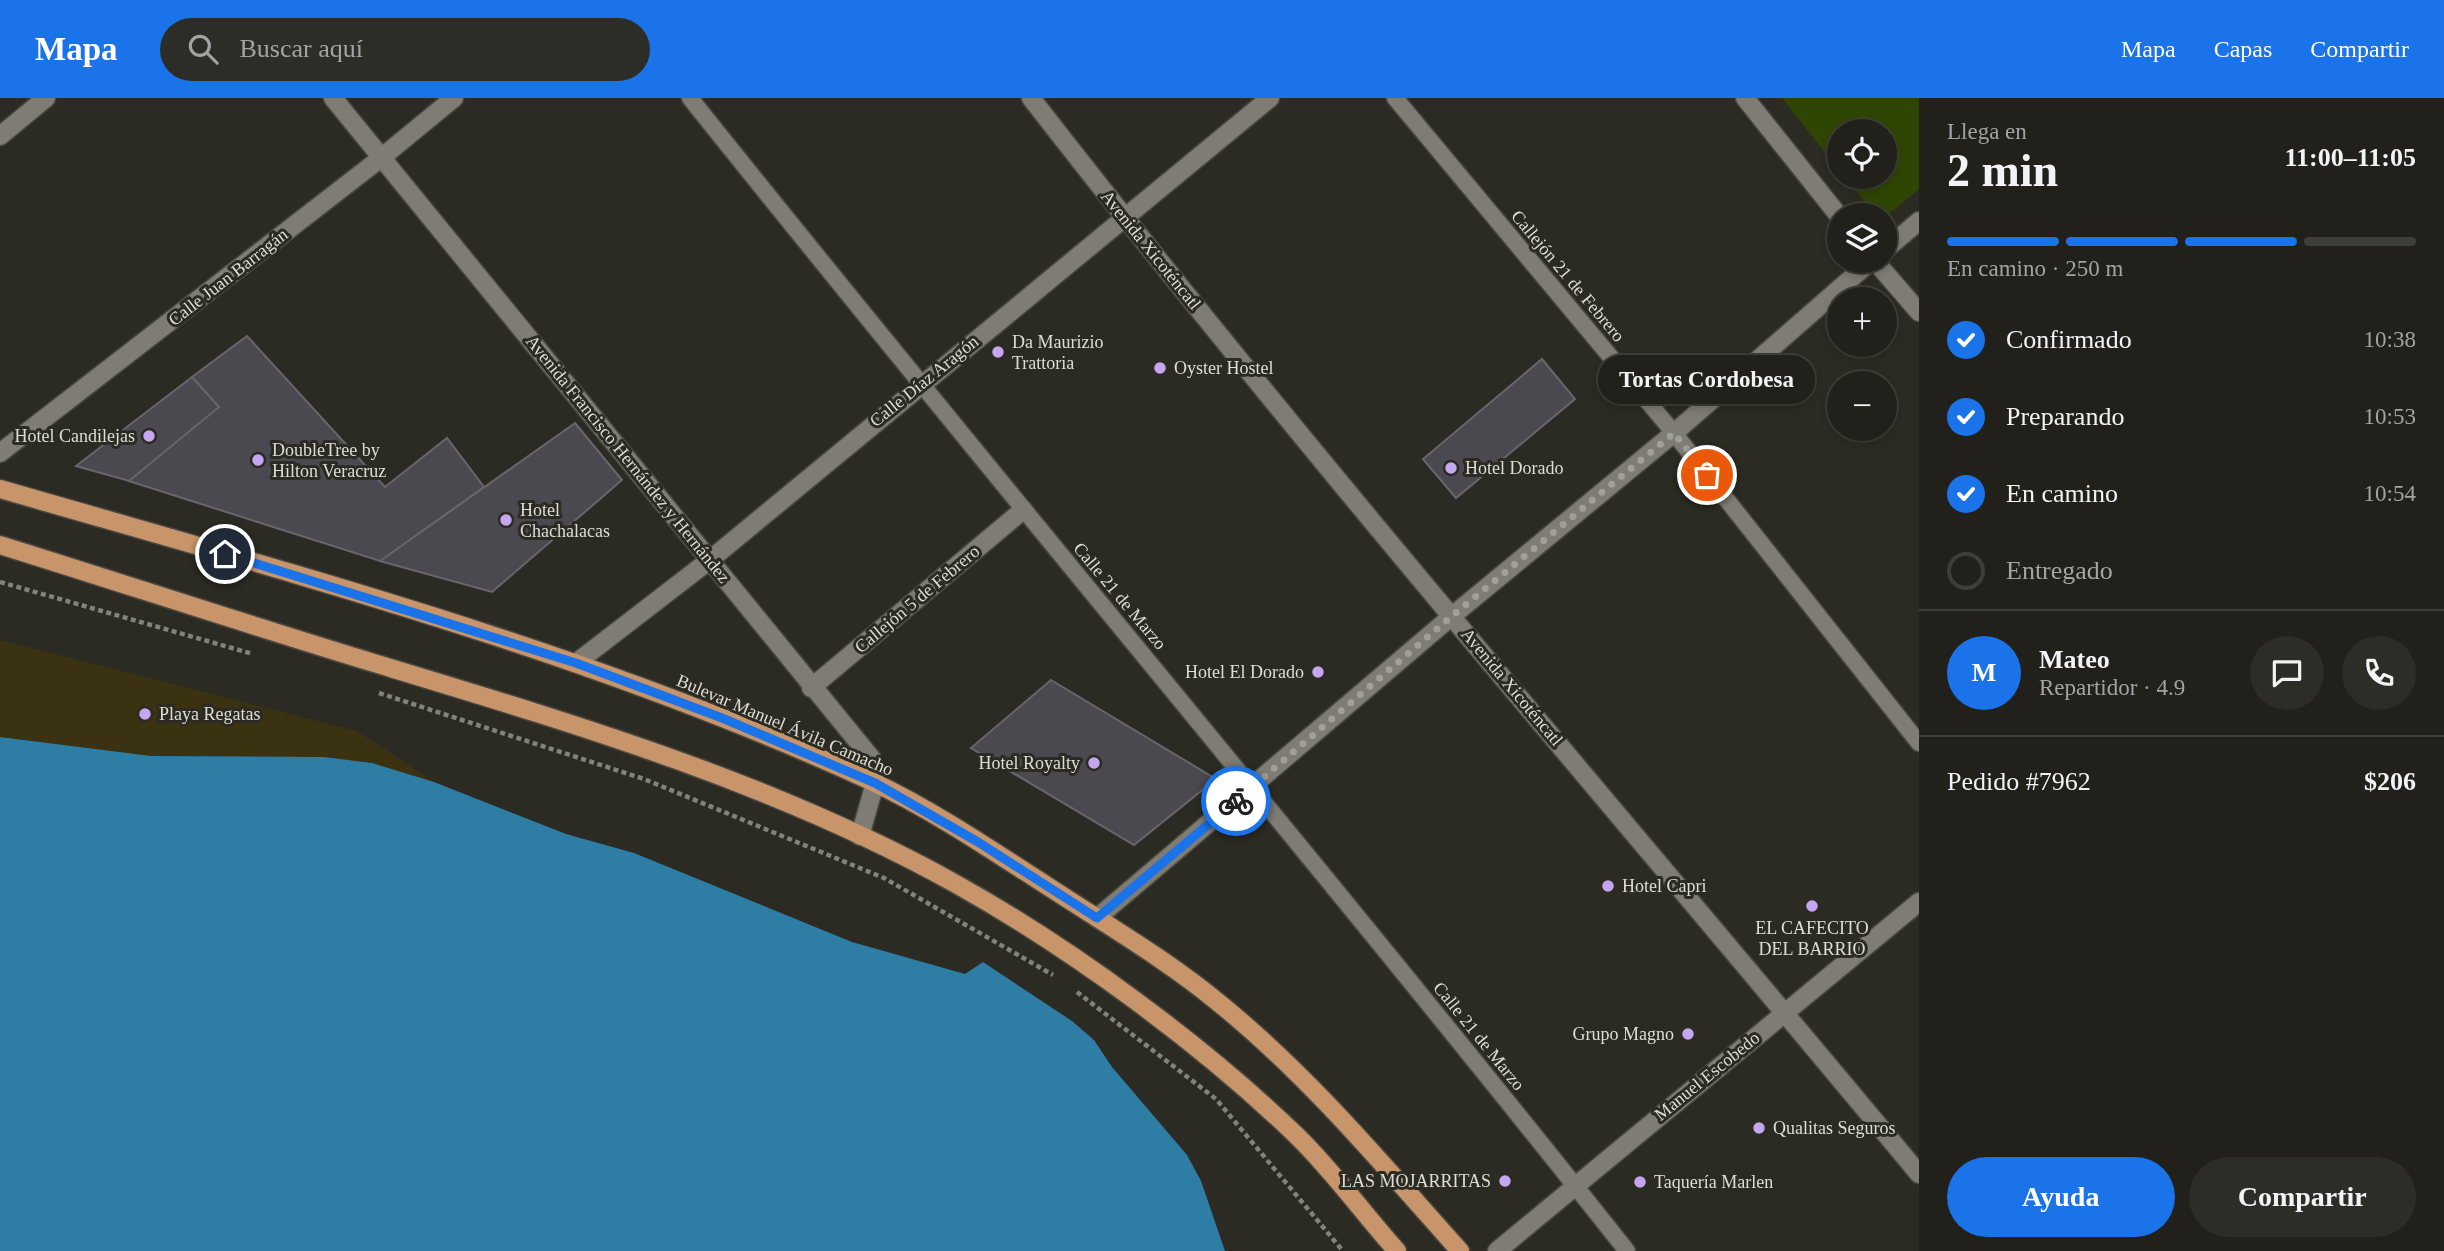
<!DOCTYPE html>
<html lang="es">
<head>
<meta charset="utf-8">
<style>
  body { margin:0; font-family:"Times New Roman",serif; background:#2d2d27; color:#f1f3f6; height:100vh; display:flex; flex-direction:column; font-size:26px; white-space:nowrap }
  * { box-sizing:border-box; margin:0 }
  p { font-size:23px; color:#a2a3a2 }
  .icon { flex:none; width:38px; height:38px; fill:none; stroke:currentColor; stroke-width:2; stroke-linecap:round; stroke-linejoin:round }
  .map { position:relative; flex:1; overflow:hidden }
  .details { display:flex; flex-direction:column; background:#21201a; width:525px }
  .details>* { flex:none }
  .buttons { position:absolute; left:1827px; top:21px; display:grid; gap:14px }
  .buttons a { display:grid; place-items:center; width:70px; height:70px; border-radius:50%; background:#21201a; box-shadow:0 4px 10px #0003,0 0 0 2px #3e3e39; font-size:35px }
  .pin { position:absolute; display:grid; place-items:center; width:60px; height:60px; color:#fff; margin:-30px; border:4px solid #fff; border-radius:50%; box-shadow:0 2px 7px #0007 }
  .courier { position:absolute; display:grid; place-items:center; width:70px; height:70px; margin:-35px; border:5px solid #1a73e8; border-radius:50%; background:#fff; color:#222; box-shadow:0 2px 9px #0007 }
  .bubble { position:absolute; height:49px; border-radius:24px; background:#21201a; box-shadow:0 4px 10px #0003,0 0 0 2px #3e3e39; font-size:23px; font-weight:800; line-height:49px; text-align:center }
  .head em { font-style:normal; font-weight:800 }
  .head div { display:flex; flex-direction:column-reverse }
  .head { display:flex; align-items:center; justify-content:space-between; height:119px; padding:0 28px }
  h1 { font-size:46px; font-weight:800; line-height:52px }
  .bar { display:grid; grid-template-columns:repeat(4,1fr); gap:10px 7px; align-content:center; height:84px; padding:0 28px }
  .bar i { height:9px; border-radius:5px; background:#3e3e39 }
  .bar .on { background:#1a73e8 }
  .bar p { grid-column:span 4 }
  .line { display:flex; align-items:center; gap:18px; padding:0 28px; border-top:2px solid #3e3e39 }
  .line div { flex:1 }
  .round { display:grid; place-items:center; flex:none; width:74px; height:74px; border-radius:37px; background:#2d2d27 }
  ol { padding:0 28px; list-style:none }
  li { display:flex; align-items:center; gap:21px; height:77px }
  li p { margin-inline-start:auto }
  li .icon { padding:7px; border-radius:50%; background:#1a73e8; color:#fff; stroke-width:4 }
  li:last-child { color:#a2a3a2 }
  li i { width:38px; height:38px; border:4px solid #3e3e39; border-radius:50% }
  .action { display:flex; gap:14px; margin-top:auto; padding:14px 28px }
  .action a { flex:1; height:80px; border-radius:42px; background:#1a73e8; color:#fff; font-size:28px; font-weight:800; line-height:80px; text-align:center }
  .action a+a { background:#2d2d27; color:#f1f3f6 }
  header { display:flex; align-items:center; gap:42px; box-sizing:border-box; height:98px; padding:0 35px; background:#1a73e8; color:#fff }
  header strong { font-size:33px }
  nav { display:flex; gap:38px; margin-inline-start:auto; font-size:24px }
  .search { width:490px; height:63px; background:#2d2d27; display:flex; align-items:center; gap:18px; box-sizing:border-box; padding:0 24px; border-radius:38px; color:#a2a3a2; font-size:26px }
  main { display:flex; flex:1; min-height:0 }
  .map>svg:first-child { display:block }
</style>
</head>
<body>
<header>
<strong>Mapa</strong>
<div class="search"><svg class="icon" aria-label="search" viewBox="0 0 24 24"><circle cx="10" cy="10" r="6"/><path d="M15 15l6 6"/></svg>Buscar aquí</div>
<nav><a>Mapa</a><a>Capas</a><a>Compartir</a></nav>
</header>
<main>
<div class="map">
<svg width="1919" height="1153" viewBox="0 0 1919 1153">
  <rect width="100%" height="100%" fill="#2c2b23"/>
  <path fill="#2f4504" d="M1782,0H1919V91L1885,119L1876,117L1845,79H1885V33H1839V72Z"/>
  <path fill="#3a3211" d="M0,542L357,633L434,684L372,665L324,659L151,658L0,639Z"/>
  <path fill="#2d7da5" d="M0,639L151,658L324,659L372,665L434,684L566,736L634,755L852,844L965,876L983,864L1072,923L1094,942L1112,969L1187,1057L1201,1083L1225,1153H0Z"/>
  <path fill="#4b4950" stroke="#68656d" stroke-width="2" d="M247,238L385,389L447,340L484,389L380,463L129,383L219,309L192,279Z
    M1542,261L1575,301L1456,400L1423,361Z
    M192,279L219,309L129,383L76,368Z
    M575,325L622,382L492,494L380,463Z
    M1051,582L1216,681L1134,747L971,650Z"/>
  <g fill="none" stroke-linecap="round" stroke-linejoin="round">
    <defs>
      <path id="lane" d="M690,0C999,387 1319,765 1627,1153
        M1395,0L1674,335L1919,645"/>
      <path id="street" d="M333,0L872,661L875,685L860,738
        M1031,0C1316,367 1622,718 1919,1076
        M1745,0L1839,118
        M0,38L46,0
        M1885,152L1919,123
        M1875,163L1919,214
        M0,355L381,60L454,0
        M576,565L711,461L1270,0
        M811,590L1023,412
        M1097,820L1452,518L1674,335L1871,163
        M1497,1153L1919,804"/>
      <path id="primary" d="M0,391C294,476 592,555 871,683C939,715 1003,760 1066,800C1117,833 1172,866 1219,905C1309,978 1383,1067 1460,1153
        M0,447C125,486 249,527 374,565C572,625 775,685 956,786C1072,851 1202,946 1297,1038C1333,1073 1363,1115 1397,1153"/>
    </defs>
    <use href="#lane" stroke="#494841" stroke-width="19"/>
    <use href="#street" stroke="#494841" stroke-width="21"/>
    <use href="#primary" stroke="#494841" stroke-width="21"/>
    <path stroke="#83827c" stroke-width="4.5" stroke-dasharray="5 3.5" stroke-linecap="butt" d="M0,484L253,556
      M379,595L644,681L884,780L1053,877
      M1077,894L1216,1001L1343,1153"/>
    <use href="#lane" stroke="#7e7c73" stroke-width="16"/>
    <use href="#street" stroke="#7e7c73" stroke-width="18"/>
    <use href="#primary" stroke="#c8946a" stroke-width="18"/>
  </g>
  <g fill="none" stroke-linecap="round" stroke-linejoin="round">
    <path stroke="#a09f99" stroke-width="7" stroke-dasharray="0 12.6" d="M1236,703L1452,518L1674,335L1707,377"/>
    <path stroke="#1a73e8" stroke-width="9" d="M225,456L576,565L722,620L875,685L978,744L1097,820L1236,703"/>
  </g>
  <g fill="#c5a6f0" stroke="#2c2b23" stroke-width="2.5">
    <circle cx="998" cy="254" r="7"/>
    <circle cx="1160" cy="270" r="7"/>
    <circle cx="149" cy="338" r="7"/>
    <circle cx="258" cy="362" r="7"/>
    <circle cx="1451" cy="370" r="7"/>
    <circle cx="506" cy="422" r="7"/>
    <circle cx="1318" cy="574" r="7"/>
    <circle cx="145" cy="616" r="7"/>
    <circle cx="1094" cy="665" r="7"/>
    <circle cx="1608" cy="788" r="7"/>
    <circle cx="1812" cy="808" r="7"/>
    <circle cx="1688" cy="936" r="7"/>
    <circle cx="1759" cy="1030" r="7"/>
    <circle cx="1505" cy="1083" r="7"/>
    <circle cx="1640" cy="1084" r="7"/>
  </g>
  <g text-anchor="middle" stroke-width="6" stroke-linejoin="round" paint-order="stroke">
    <g font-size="18" fill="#deddd8" stroke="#2c2b23">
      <text transform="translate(1151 152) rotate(51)" y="6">Avenida Xicoténcatl</text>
      <text transform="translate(1568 178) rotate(50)" y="6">Callejón 21 de Febrero</text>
      <text transform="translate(228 179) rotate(-38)" y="6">Calle Juan Barragán</text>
      <text transform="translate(924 283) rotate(-39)" y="6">Calle Díaz Aragón</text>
      <text transform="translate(628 361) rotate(51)" y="6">Avenida Francisco Hernández y Hernández</text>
      <text transform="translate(1120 498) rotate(50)" y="6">Calle 21 de Marzo</text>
      <text transform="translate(917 501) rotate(-40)" y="6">Callejón 5 de Febrero</text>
      <text transform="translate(1512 589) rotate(50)" y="6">Avenida Xicoténcatl</text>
      <text transform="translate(785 627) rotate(23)" y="6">Bulevar Manuel Ávila Camacho</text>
      <text transform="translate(1479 938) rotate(51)" y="6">Calle 21 de Marzo</text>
      <text transform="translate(1707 978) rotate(-39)" y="6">Manuel Escobedo</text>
    </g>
    <g font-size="18" fill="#deddd8" stroke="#2c2b23" text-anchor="start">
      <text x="1012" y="250">Da Maurizio<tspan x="1012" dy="21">Trattoria</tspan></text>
      <text x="1174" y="276">Oyster Hostel</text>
      <text x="135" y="344" text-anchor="end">Hotel Candilejas</text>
      <text x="272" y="358">DoubleTree by<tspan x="272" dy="21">Hilton Veracruz</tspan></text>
      <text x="1465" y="376">Hotel Dorado</text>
      <text x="520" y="418">Hotel<tspan x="520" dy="21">Chachalacas</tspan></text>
      <text x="1304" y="580" text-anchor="end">Hotel El Dorado</text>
      <text x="159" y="622">Playa Regatas</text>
      <text x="1080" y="671" text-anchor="end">Hotel Royalty</text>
      <text x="1622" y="794">Hotel Capri</text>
      <text x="1812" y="836" text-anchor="middle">EL CAFECITO<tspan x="1812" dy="21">DEL BARRIO</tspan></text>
      <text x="1674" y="942" text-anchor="end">Grupo Magno</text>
      <text x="1773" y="1036">Qualitas Seguros</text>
      <text x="1491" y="1089" text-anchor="end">LAS MOJARRITAS</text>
      <text x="1654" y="1090">Taquería Marlen</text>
    </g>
  </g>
</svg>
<div class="buttons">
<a><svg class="icon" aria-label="locate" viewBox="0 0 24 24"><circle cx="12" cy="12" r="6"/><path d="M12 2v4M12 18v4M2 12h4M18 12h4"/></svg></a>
<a><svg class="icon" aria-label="layers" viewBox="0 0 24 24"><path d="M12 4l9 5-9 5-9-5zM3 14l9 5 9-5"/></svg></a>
<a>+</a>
<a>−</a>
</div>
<div class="pin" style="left:1707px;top:377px;background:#ea580c"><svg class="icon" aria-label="bag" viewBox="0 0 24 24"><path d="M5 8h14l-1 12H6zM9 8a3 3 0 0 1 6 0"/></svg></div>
<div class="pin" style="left:225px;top:456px;background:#1f2937"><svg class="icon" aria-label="home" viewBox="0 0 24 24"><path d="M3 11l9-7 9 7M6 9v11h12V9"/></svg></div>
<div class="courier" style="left:1236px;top:703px"><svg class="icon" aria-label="bike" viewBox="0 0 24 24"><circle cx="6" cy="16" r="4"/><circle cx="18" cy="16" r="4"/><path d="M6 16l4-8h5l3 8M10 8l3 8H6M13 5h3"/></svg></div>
<div class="bubble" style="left:1598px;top:257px;width:217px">Tortas Cordobesa</div>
</div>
<section class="details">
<div class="head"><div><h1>2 min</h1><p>Llega en</p></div><em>11:00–11:05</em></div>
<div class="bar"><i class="on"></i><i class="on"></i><i class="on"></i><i></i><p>En camino · 250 m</p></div>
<ol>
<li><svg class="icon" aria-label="check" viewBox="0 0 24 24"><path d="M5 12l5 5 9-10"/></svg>Confirmado<p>10:38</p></li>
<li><svg class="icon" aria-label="check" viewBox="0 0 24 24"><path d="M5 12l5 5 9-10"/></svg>Preparando<p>10:53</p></li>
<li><svg class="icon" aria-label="check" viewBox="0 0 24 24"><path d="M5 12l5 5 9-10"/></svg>En camino<p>10:54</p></li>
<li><i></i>Entregado</li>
</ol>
<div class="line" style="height:126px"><b class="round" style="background:#1a73e8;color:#fff">M</b><div><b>Mateo</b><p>Repartidor · 4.9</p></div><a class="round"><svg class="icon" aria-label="chat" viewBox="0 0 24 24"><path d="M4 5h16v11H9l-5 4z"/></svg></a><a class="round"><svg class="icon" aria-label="phone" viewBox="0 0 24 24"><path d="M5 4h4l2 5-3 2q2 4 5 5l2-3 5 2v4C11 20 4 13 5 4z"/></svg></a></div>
<div class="line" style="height:91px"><div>Pedido #7962</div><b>$206</b></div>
<div class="action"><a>Ayuda</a><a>Compartir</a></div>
</section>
</main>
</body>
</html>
